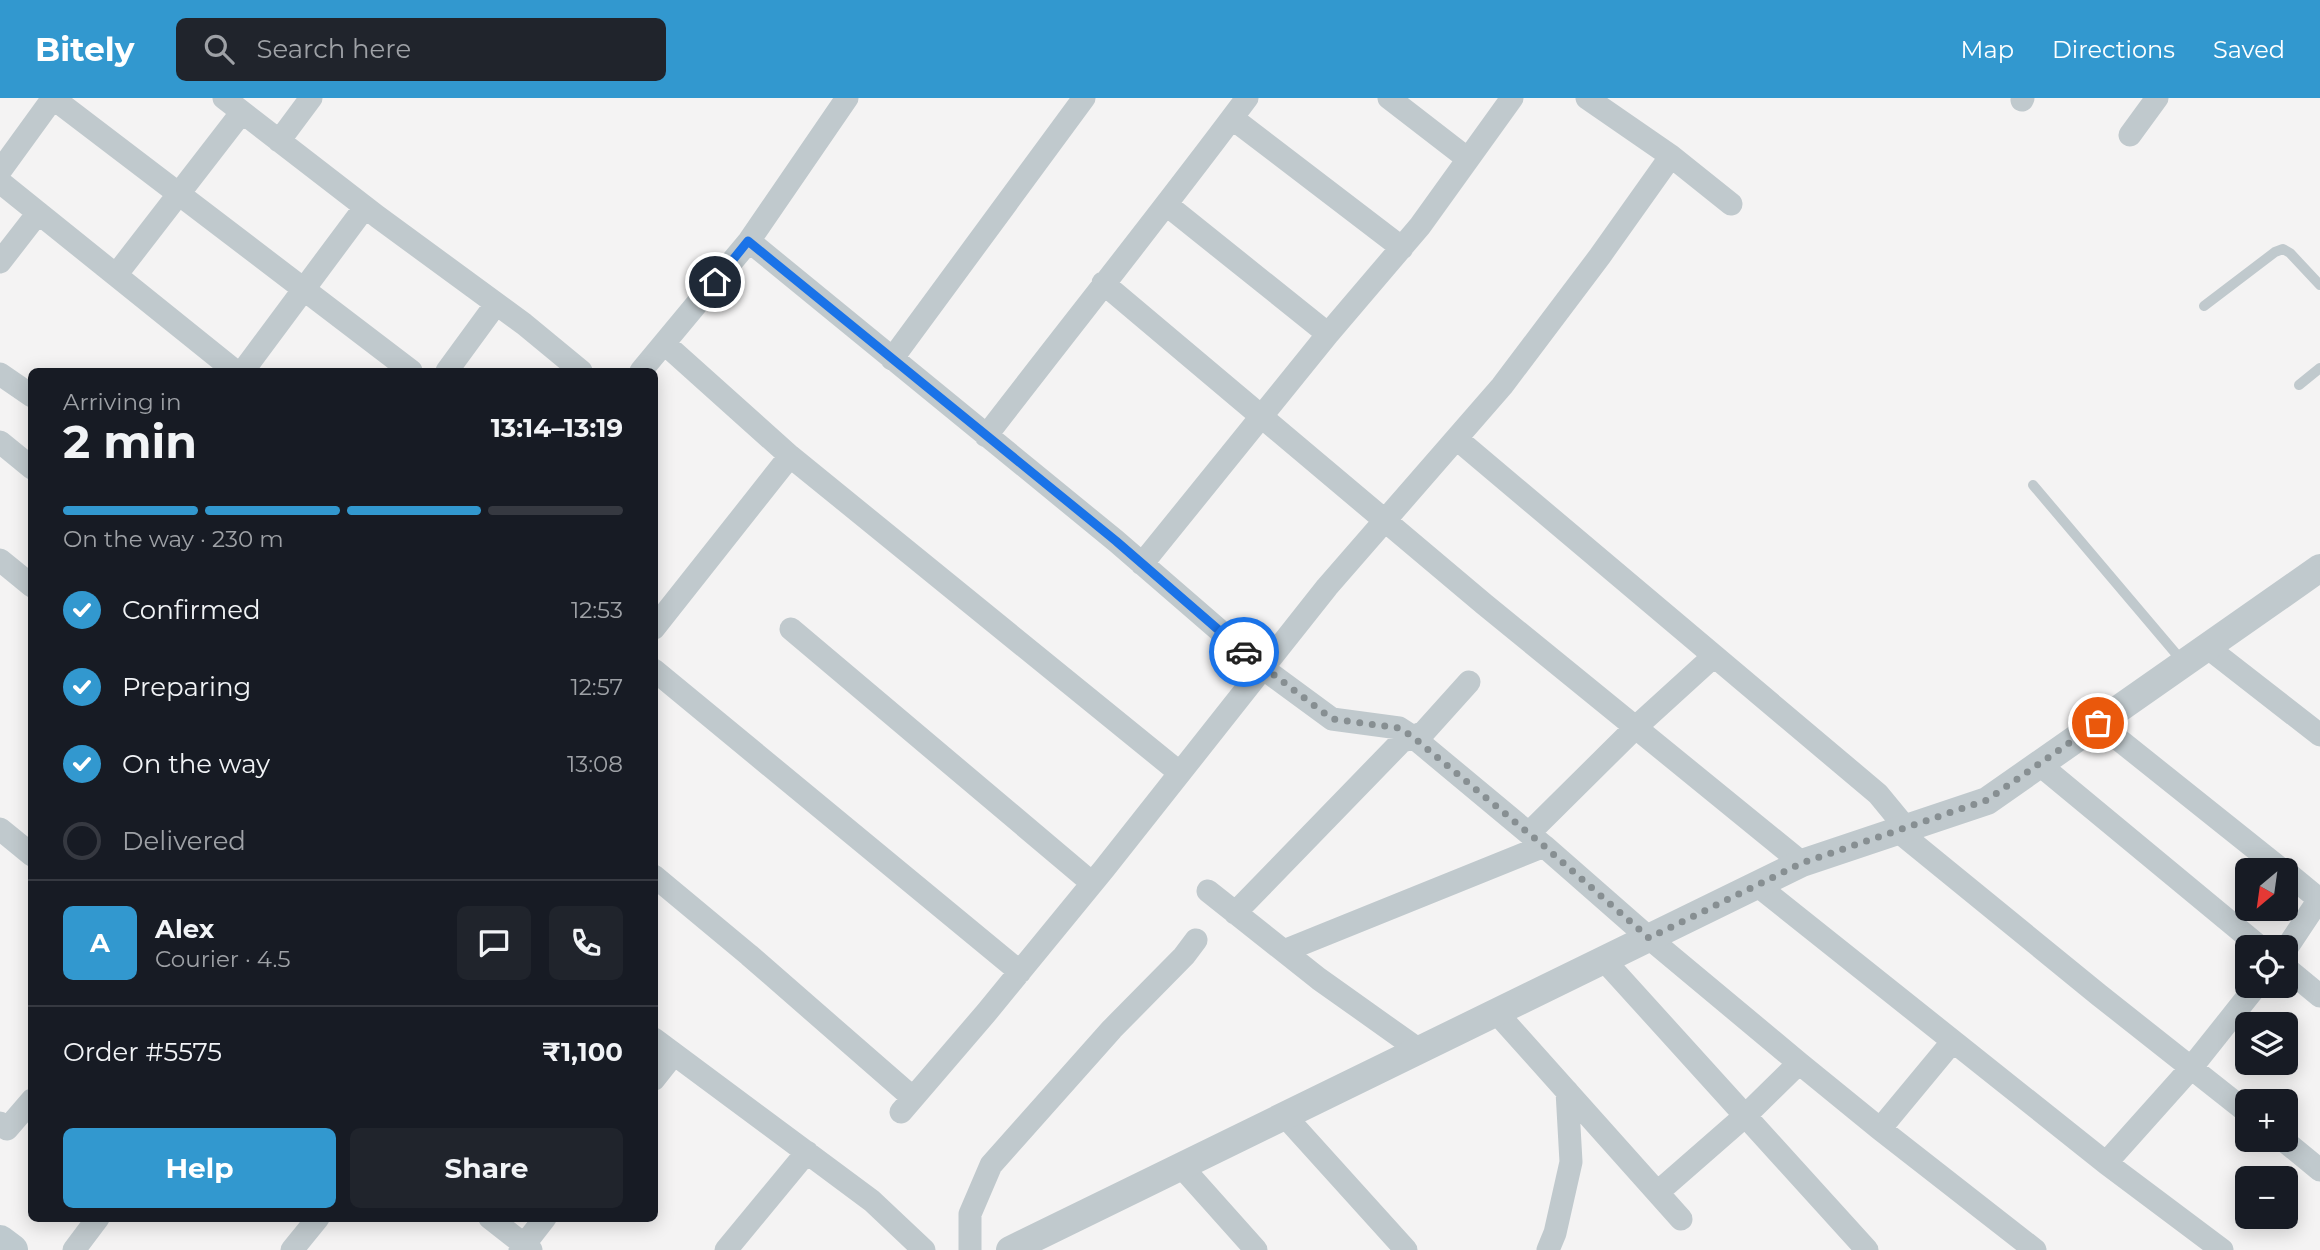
<!DOCTYPE html>
<html lang="en">
<head>
<meta charset="utf-8">
<style>
  body { margin:0; font-family:Montserrat,sans-serif; background:#20242c; color:#f1f3f6; height:100vh; display:flex; flex-direction:column; font-size:26px; white-space:nowrap }
  * { box-sizing:border-box; margin:0 }
  p { font-size:23px; color:#9ea1a6 }
  .icon { flex:none; width:38px; height:38px; fill:none; stroke:currentColor; stroke-width:2; stroke-linecap:round; stroke-linejoin:round }
  .map { position:relative; flex:1; overflow:hidden }
  .sheet { position:absolute; left:28px; top:270px; width:630px; height:854px; display:flex; flex-direction:column; background:#171b24; border-radius:10px; box-shadow:0 4px 18px #0003 }
  .sheet>* { flex:none }
  .needle { width:46px; rotate:209deg }
  .controls { position:absolute; left:2235px; top:760px; display:grid; gap:14px }
  .controls a { display:grid; place-items:center; width:63px; height:63px; border-radius:10px; background:#171b24; box-shadow:0 4px 18px #0003; font-size:35px }
  .pin { position:absolute; display:grid; place-items:center; width:60px; height:60px; color:#fff; margin:-30px; border:4px solid #fff; border-radius:50%; box-shadow:0 2px 7px #0007 }
  .courier { position:absolute; display:grid; place-items:center; width:70px; height:70px; margin:-35px; border:5px solid #1a73e8; border-radius:50%; background:#fff; color:#222; box-shadow:0 2px 9px #0007 }
  .overview em { font-style:normal; font-weight:700 }
  .overview div { display:flex; flex-direction:column-reverse }
  .overview { display:flex; align-items:center; justify-content:space-between; height:119px; padding:0 35px }
  h1 { font-size:46px; font-weight:700; line-height:52px }
  .bar { display:grid; grid-template-columns:repeat(4,1fr); gap:10px 7px; align-content:center; height:84px; padding:0 35px }
  .bar i { height:9px; border-radius:5px; background:#363941 }
  .bar .on { background:#3298cf }
  .bar p { grid-column:span 4 }
  .line { display:flex; align-items:center; gap:18px; padding:0 35px; border-top:2px solid #363941 }
  .line div { flex:1 }
  .round { display:grid; place-items:center; flex:none; width:74px; height:74px; border-radius:10px; background:#20242c }
  ol { padding:0 35px; list-style:none }
  li { display:flex; align-items:center; gap:21px; height:77px }
  li p { margin-inline-start:auto }
  li .icon { padding:7px; border-radius:50%; background:#3298cf; color:#fff; stroke-width:4 }
  li:last-child { color:#9ea1a6 }
  li i { width:38px; height:38px; border:4px solid #363941; border-radius:50% }
  .primary-button { display:flex; gap:14px; margin-top:auto; padding:14px 35px }
  .primary-button a { flex:1; height:80px; border-radius:10px; background:#3298cf; color:#fff; font-size:28px; font-weight:700; line-height:80px; text-align:center }
  .primary-button a+a { background:#20242c; color:#f1f3f6 }
  header { display:flex; align-items:center; gap:42px; box-sizing:border-box; height:98px; padding:0 35px; background:#3298cf; color:#fff }
  header strong { font-size:33px }
  nav { display:flex; gap:38px; margin-inline-start:auto; font-size:24px }
  .search { width:490px; height:63px; background:#20242c; display:flex; align-items:center; gap:18px; box-sizing:border-box; padding:0 24px; border-radius:10px; color:#9ea1a6; font-size:26px }
  .map>svg:first-child { display:block }
</style>
</head>
<body>
<header>
<strong>Bitely</strong>
<div class="search"><svg class="icon" aria-label="search" viewBox="0 0 24 24"><circle cx="10" cy="10" r="6"/><path d="M15 15l6 6"/></svg>Search here</div>
<nav><a>Map</a><a>Directions</a><a>Saved</a></nav>
</header>
<div class="map">
<svg width="2320" height="1152" viewBox="0 0 2320 1152">
  <rect width="100%" height="100%" fill="#f4f3f3"/>
  <g fill="none" stroke-linecap="round" stroke-linejoin="round">
    <path stroke="#c0c9cd" stroke-width="10" d="M2204,208L2275,154L2283,151L2290,155L2320,187
      M2299,287L2320,270
      M2033,387L2183,564"/>
    <path stroke="#c0c9cd" stroke-width="23" d="M53,0L411,273
      M224,0L378,119L524,226L581,273
      M1389,0L1468,61
      M1587,0L1671,58L1731,106
      M2022,2L2023,0
      M1232,20L1402,150
      M2130,37L2157,0
      M279,43L311,0
      M0,73L53,0
      M0,84L235,273
      M1167,107L1328,236
      M749,143L1116,443L1264,571L1332,621L1399,630L1413,639L1544,748L1649,840L1799,965L1880,1031L2035,1152
      M0,164L38,115
      M116,177L242,14
      M1103,185L1484,506L1802,765
      M665,246L790,358L1180,675
      M892,261L1084,0
      M243,273L365,109
      M447,273L496,206
      M641,273L749,143L847,0
      M0,276L32,298
      M986,338C1073,225 1162,114 1247,0
      M1457,341L1878,696L1906,730
      M0,344L32,370
      M0,462L32,488
      M1142,466L1328,236L1420,128L1512,0
      M654,530L790,358
      M791,531L1092,785
      M2207,549L2320,637
      M654,572L1020,874
      M2098,625L2282,772
      M2039,666L2260,849
      M0,731L32,757
      M1898,733L2099,897L2247,1014
      M1529,735L1636,629L1714,558
      M2286,774L2320,802
      M654,778L749,857L913,1000
      M1757,787L2106,1065L2222,1152
      M1208,793L1319,881L1419,952
      M1235,815L1401,644L1424,634L1469,584
      M2286,851L2320,800
      M1284,853L1544,748
      M1604,862L1867,1152
      M2286,870L2320,898
      M1496,914L1681,1121
      M654,941L872,1103L924,1152
      M654,981L673,957
      M901,1014L986,915L1104,771L1327,489L1502,288L1600,158L1671,58
      M1284,1017L1406,1152
      M0,1025L7,1031L32,1002
      M1880,1031L1953,943
      M2282,1041L2320,1072
      M2106,1065L2191,970L2257,887
      M1181,1068L1256,1152
      M1658,1094L1745,1018L1799,965
      M490,1120L531,1152
      M74,1152L98,1120
      M292,1152L318,1120
      M520,1152L545,1120
      M726,1152L807,1054
      M970,1152V1116L991,1067L1112,931L1184,858L1196,842
      M1548,1152L1555,1135L1571,1064L1567,993"/>
    <path stroke="#c0c9cd" stroke-width="28" d="M1010,1152L1802,765L1987,703L2320,470"/>
    <path stroke="#bec9ce" stroke-width="32" d="M0,1143L12,1152"/>
  </g>
  <g fill="none" stroke-linecap="round" stroke-linejoin="round">
    <path stroke="#878f92" stroke-width="7" stroke-dasharray="0 12.6" d="M1244,554L1332,621L1399,630L1413,639L1544,748L1649,840L1802,765L1987,702L2098,625"/>
    <path stroke="#1a73e8" stroke-width="9" d="M715,184L748,143L1116,443L1244,554"/>
  </g>
</svg>
<div class="controls">
<a><svg class="needle" viewBox="-14 -14 28 28"><path d="M0-13l5 13h-10z" fill="#e53935"/><path d="M0 13l5-13h-10z" fill="#9ea1a6"/></svg></a>
<a><svg class="icon" aria-label="locate" viewBox="0 0 24 24"><circle cx="12" cy="12" r="6"/><path d="M12 2v4M12 18v4M2 12h4M18 12h4"/></svg></a>
<a><svg class="icon" aria-label="layers" viewBox="0 0 24 24"><path d="M12 4l9 5-9 5-9-5zM3 14l9 5 9-5"/></svg></a>
<a>+</a>
<a>−</a>
</div>
<div class="pin" style="left:2098px;top:625px;background:#ea580c"><svg class="icon" aria-label="bag" viewBox="0 0 24 24"><path d="M5 8h14l-1 12H6zM9 8a3 3 0 0 1 6 0"/></svg></div>
<div class="pin" style="left:715px;top:184px;background:#1f2937"><svg class="icon" aria-label="home" viewBox="0 0 24 24"><path d="M3 11l9-7 9 7M6 9v11h12V9"/></svg></div>
<div class="courier" style="left:1244px;top:554px"><svg class="icon" aria-label="car" viewBox="0 0 24 24"><path d="M5 17H2v-5l4-1 3-4h7l3 4 3 1v5h-3M9 17h6M6 11h13"/><circle cx="7" cy="17" r="2"/><circle cx="17" cy="17" r="2"/></svg></div>
<section class="sheet">
<div class="overview"><div><h1>2 min</h1><p>Arriving in</p></div><em>13:14–13:19</em></div>
<div class="bar"><i class="on"></i><i class="on"></i><i class="on"></i><i></i><p>On the way · 230 m</p></div>
<ol>
<li><svg class="icon" aria-label="check" viewBox="0 0 24 24"><path d="M5 12l5 5 9-10"/></svg>Confirmed<p>12:53</p></li>
<li><svg class="icon" aria-label="check" viewBox="0 0 24 24"><path d="M5 12l5 5 9-10"/></svg>Preparing<p>12:57</p></li>
<li><svg class="icon" aria-label="check" viewBox="0 0 24 24"><path d="M5 12l5 5 9-10"/></svg>On the way<p>13:08</p></li>
<li><i></i>Delivered</li>
</ol>
<div class="line" style="height:126px"><b class="round" style="background:#3298cf;color:#fff">A</b><div><b>Alex</b><p>Courier · 4.5</p></div><a class="round"><svg class="icon" aria-label="chat" viewBox="0 0 24 24"><path d="M4 5h16v11H9l-5 4z"/></svg></a><a class="round"><svg class="icon" aria-label="phone" viewBox="0 0 24 24"><path d="M5 4h4l2 5-3 2q2 4 5 5l2-3 5 2v4C11 20 4 13 5 4z"/></svg></a></div>
<div class="line" style="height:91px"><div>Order #5575</div><b>₹1,100</b></div>
<div class="primary-button"><a>Help</a><a>Share</a></div>
</section>
</div>
</body>
</html>
